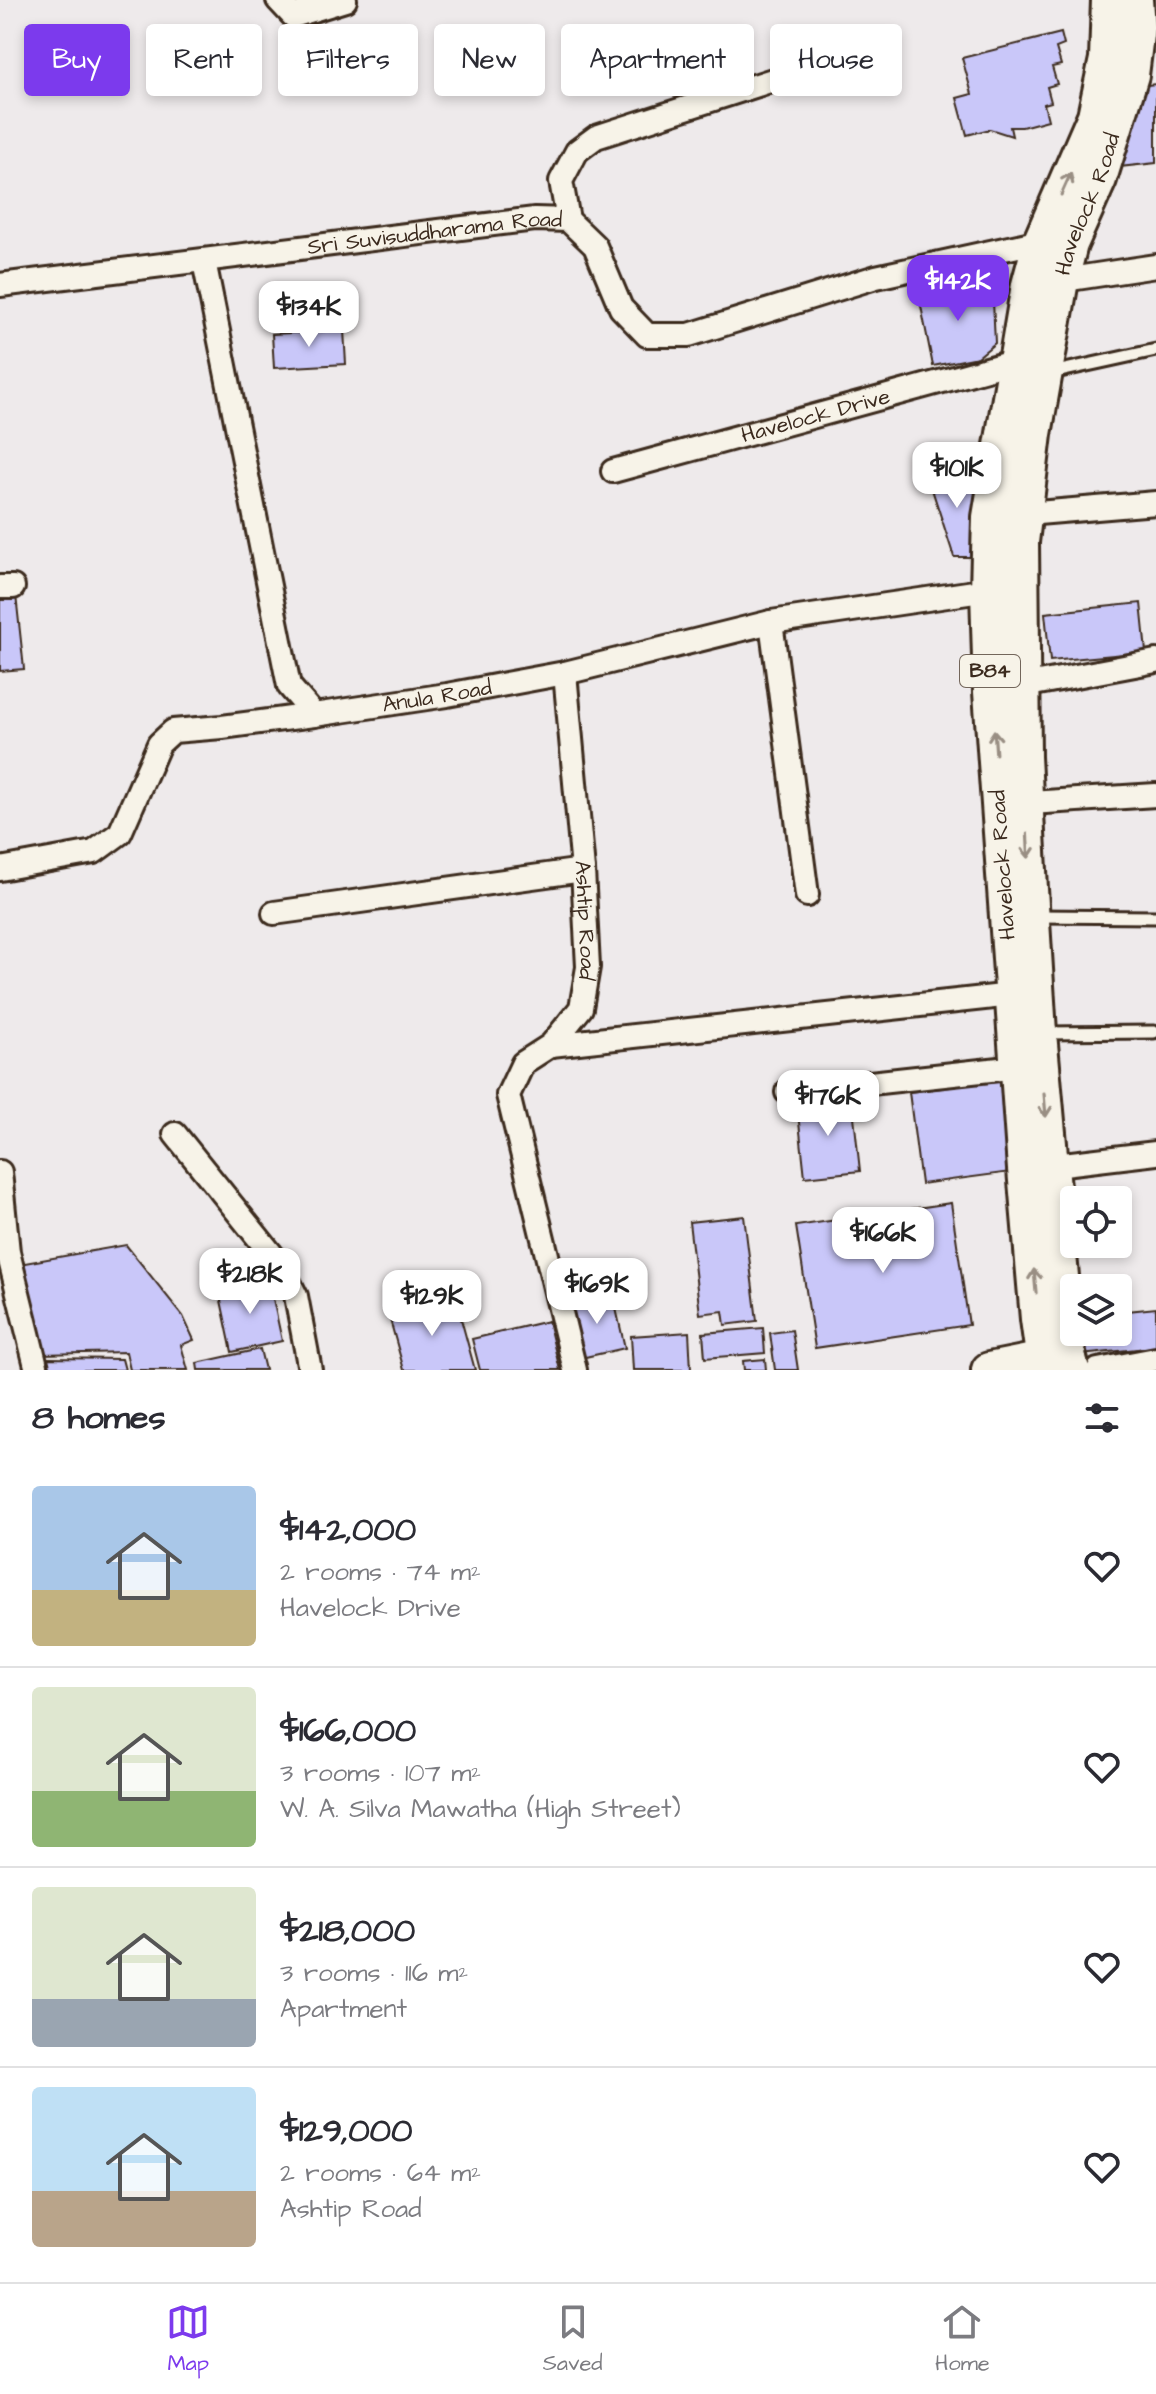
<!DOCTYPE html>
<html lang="en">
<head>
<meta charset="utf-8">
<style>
	body { margin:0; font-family:"Architects Daughter",sans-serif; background:#f2f2f3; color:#2b2b33; height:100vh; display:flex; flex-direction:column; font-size:30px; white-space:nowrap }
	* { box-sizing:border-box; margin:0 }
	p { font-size:26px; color:#7c7c81 }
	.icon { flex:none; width:44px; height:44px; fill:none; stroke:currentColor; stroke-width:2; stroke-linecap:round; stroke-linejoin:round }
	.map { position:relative; height:1370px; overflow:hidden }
	.sheet { display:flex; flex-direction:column; background:#fff; flex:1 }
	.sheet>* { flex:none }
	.top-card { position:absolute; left:24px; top:24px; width:1108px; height:72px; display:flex; gap:16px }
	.buttons { position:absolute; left:1060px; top:1186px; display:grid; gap:16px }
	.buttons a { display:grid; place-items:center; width:72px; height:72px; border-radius:8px; background:#fff; box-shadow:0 4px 12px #0003; font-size:40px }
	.price { position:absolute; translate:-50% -68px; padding:0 18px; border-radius:16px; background:#fff; color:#222; font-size:26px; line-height:52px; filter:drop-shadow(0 2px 4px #0008) }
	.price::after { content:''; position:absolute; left:50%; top:48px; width:24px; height:18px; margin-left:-12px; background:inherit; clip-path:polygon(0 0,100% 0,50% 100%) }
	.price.on { background:#7c3aed; color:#fff }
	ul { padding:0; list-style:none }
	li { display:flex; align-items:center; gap:24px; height:200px; padding:0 32px }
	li+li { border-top:2px solid #e1e1e2 }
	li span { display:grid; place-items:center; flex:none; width:224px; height:160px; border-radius:8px; color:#555 }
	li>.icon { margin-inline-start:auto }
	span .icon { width:96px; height:96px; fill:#fffc; stroke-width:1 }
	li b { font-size:34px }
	h2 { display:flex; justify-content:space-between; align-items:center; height:96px; padding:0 32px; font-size:34px }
	.pill { padding:0 28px; border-radius:8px; background:#fff; box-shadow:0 4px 12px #0003; font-size:28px; line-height:72px }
	.pill.on { background:#7c3aed; color:#fff }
	.tab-bar { display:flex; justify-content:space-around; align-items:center; height:112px; border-top:2px solid #e1e1e2; background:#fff; font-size:22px; color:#7c7c81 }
	.tab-bar a { display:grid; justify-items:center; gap:4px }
	.tab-bar .on { color:#7c3aed }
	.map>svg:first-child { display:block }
	.building { fill:#c9c7f9; stroke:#3b2a1e; stroke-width:2 }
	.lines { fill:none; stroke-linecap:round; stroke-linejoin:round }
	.service-casing { stroke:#3b2a1e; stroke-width:17 }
	.minor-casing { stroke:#3b2a1e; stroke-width:28 }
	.primary-casing { stroke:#3b2a1e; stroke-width:40 }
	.service { stroke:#f7f3e8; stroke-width:11 }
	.minor { stroke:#f7f3e8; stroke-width:22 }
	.primary { stroke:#f7f3e8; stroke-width:34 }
	.oneway { stroke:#998e83 }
	.labels { text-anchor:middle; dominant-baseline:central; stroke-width:6; stroke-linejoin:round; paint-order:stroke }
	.shield { fill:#f7f3e8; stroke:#73665b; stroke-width:2 }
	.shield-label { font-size:20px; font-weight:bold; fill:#3b2a1e }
	.street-label { font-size:22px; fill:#3b2a1e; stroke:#f7f3e8 }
</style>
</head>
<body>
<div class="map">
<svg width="1156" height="1370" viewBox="0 0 1156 1370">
	<rect width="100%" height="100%" fill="#eeeaeb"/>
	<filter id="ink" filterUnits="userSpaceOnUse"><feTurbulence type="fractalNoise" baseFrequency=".0125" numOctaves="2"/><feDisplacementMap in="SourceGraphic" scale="16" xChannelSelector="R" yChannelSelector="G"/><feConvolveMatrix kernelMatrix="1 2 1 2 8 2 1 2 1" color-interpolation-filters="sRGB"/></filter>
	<g filter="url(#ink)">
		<!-- building -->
		<g class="building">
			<path d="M1061 33 1064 45 1056 48 1061 65 1052 67 1057 84 1047 87 1051 102 1044 104 1048 120 1022 127H1010L1012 136 990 129 967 135 957 98 972 94 962 58Z"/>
			<path d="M1156 84V163L1119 167 1147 85Z"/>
			<path d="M975 284 993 301 995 343 978 357 933 366 919 296 946 286Z"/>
			<path d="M344 330 346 364 274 368 272 334Z"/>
			<path d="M978 473 971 557H954L929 480Z"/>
			<path d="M16 595 24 669 0 671V596Z"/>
			<path d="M1141 603 1146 652 1050 661 1045 613Z"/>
			<path d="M1000 1081 1011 1172 921 1184 909 1092Z"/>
			<path d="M852 1098 860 1171 805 1177 797 1104Z"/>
			<path d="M951 1203 969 1325 815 1348 796 1226Z"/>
			<path d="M744 1216 757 1321 725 1325 723 1311 700 1314 689 1222Z"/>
			<path d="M126 1245 183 1316 194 1340 181 1345 188 1370H130L126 1352 41 1354 19 1264Z"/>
			<path d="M269 1280 282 1341 232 1352 219 1291Z"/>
			<path d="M613 1295 625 1348 581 1358 569 1304Z"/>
			<path d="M455 1297 475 1370H404L389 1316Z"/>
			<path d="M1156 1308V1347L1081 1355 1079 1332H1118V1312Z"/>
			<path d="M548 1321 560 1370H480L472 1339Z"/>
			<path d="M763 1328 765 1353 705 1358 703 1333Z"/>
			<path d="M792 1330 798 1370H775L770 1333Z"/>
			<path d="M689 1332 691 1370H633L631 1336Z"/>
			<path d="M260 1349 265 1370H198L197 1363Z"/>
			<path d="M48 1358 122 1359 125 1370H51Z"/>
			<path d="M765 1359 766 1370H744L743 1361Z"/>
		</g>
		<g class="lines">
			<defs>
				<g id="service">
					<path d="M1051 373 1156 350"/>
					<path d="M1036 916 1156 917"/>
					<path d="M1043 1033 1154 1032"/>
				</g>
				<g id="minor">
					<path d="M278 0 293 16 345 0"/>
					<path d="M568 220 561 181 577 151 596 137 776 79"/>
					<path id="s1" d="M204 261 289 686 314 715 447 695 565 673 771 622 988 590 1001 591"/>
					<path d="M1050 282 1156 266"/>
					<path id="s2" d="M0 285 535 219 568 220 595 246 621 308 647 335H689L876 277 1041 241 1050 242"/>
					<path id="s3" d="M613 471 1016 361H1025"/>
					<path d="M1014 515 1156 503"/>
					<path d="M0 587H13"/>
					<path d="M771 622 807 895"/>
					<path id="s4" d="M565 673 583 870 588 967 581 1008 551 1045 523 1063 508 1095 575 1370"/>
					<path d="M1012 688 1156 661"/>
					<path d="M1014 804 1156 795"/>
					<path d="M0 869 94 852 120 833 159 744 173 731 222 727 314 715"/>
					<path d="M274 913 583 870"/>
					<path d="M551 1045 1012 995"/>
					<path d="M787 1092 1018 1067"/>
					<path d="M175 1134 281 1266 296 1296 310 1370"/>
					<path d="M1038 1167 1156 1153"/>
					<path d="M0 1172 8 1252 37 1370"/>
					<path d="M1098 1370 1156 1359"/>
				</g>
				<g id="primary">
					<path d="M989 1370 1064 1355"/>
					<path d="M1045 1370 1038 1319 1025 1169 991 692 988 590 990 517 1029 285 1041 241 1095 116 1107 59 1109 0"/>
					<path id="s5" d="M1072 1370 1068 1354 1039 1033 1030 889 1023 757 1021 542 1034 434 1061 280 1070 244 1099 179 1131 75 1137 27 1135 0"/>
				</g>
			</defs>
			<!-- service casing -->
			<use href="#service" class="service-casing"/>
			<!-- minor casing -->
			<use href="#minor" class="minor-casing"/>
			<!-- primary casing -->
			<use href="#primary" class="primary-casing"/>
			<!-- service -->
			<use href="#service" class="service"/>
			<!-- minor -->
			<use href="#minor" class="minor"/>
			<!-- primary -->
			<use href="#primary" class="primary"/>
		</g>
		<!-- one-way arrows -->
		<defs><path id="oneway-shaft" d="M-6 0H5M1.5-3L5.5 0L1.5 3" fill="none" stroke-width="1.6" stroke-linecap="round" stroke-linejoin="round" transform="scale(2)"/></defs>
		<g class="oneway">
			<use href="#oneway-shaft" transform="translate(1066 184) rotate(-66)"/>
			<use href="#oneway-shaft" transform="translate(995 742) rotate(-94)"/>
			<use href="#oneway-shaft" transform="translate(1028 846) rotate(87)"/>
			<use href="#oneway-shaft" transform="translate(1045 1105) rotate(85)"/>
			<use href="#oneway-shaft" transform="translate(1035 1281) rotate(-95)"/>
		</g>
	</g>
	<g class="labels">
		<!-- shield labels -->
		<rect class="shield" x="960" y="655" width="60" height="32" rx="6"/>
		<g class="shield-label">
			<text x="990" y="671">B84</text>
		</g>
		<!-- street labels -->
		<g class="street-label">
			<text stroke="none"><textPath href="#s5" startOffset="1176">Havelock Road</textPath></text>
			<text stroke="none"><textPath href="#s2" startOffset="438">Sri Suvisuddharama Road</textPath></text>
			<text stroke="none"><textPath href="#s3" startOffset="210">Havelock Drive</textPath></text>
			<text stroke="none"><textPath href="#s1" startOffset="596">Anula Road</textPath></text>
			<text transform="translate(1003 865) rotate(-94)">Havelock Road</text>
			<text stroke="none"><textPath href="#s4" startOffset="248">Ashtip Road</textPath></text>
		</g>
	</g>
</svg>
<div class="buttons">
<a><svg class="icon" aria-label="locate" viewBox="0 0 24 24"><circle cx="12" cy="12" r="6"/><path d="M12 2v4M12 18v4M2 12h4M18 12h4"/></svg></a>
<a><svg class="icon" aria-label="layers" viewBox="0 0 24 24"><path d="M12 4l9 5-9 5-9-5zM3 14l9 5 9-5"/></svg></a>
</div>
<b class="price on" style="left:958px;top:323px">$142K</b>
<b class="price" style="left:309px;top:349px">$134K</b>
<b class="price" style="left:957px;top:510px">$101K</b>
<b class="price" style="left:828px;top:1138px">$176K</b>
<b class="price" style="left:883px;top:1275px">$166K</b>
<b class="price" style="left:250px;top:1316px">$218K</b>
<b class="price" style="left:597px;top:1326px">$169K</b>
<b class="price" style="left:432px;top:1338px">$129K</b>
<div class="top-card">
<a class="pill on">Buy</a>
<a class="pill">Rent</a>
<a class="pill">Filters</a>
<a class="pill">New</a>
<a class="pill">Apartment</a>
<a class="pill">House</a>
</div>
</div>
<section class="sheet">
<h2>8 homes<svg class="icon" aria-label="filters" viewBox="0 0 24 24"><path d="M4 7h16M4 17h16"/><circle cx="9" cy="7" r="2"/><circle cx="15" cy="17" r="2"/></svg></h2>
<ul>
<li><span style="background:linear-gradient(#a9c7e8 65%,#c2b280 0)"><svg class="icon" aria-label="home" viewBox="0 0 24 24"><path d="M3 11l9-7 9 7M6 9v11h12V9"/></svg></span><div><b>$142,000</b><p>2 rooms · 74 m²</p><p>Havelock Drive</p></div><svg class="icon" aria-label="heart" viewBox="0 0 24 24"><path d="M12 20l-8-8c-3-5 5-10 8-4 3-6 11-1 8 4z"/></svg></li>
<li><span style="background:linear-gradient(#dfe7d0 65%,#8fb573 0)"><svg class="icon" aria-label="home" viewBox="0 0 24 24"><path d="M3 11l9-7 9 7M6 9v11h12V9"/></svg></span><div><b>$166,000</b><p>3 rooms · 107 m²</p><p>W. A. Silva Mawatha (High Street)</p></div><svg class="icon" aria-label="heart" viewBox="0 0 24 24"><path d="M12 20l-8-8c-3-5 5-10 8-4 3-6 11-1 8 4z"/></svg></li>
<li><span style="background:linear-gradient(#dfe7d0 70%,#9aa5b1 0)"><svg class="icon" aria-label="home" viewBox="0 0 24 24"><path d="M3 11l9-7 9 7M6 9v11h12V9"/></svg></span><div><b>$218,000</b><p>3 rooms · 116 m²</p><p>Apartment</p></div><svg class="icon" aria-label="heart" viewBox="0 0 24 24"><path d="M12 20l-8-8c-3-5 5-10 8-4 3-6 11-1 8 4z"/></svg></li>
<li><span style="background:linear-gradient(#bfe0f5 65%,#b9a48a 0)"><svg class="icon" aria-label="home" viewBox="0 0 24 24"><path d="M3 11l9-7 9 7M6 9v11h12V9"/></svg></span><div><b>$129,000</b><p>2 rooms · 64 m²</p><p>Ashtip Road</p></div><svg class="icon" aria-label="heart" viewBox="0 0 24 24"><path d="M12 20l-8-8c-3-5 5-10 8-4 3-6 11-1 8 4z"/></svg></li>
</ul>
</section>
<nav class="tab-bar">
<a class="on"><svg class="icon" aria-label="map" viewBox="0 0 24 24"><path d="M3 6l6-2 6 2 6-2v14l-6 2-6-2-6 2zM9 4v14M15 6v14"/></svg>Map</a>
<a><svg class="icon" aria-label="saved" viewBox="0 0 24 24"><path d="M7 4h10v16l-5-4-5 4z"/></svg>Saved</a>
<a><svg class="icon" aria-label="home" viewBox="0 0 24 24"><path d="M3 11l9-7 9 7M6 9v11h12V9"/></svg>Home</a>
</nav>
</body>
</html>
